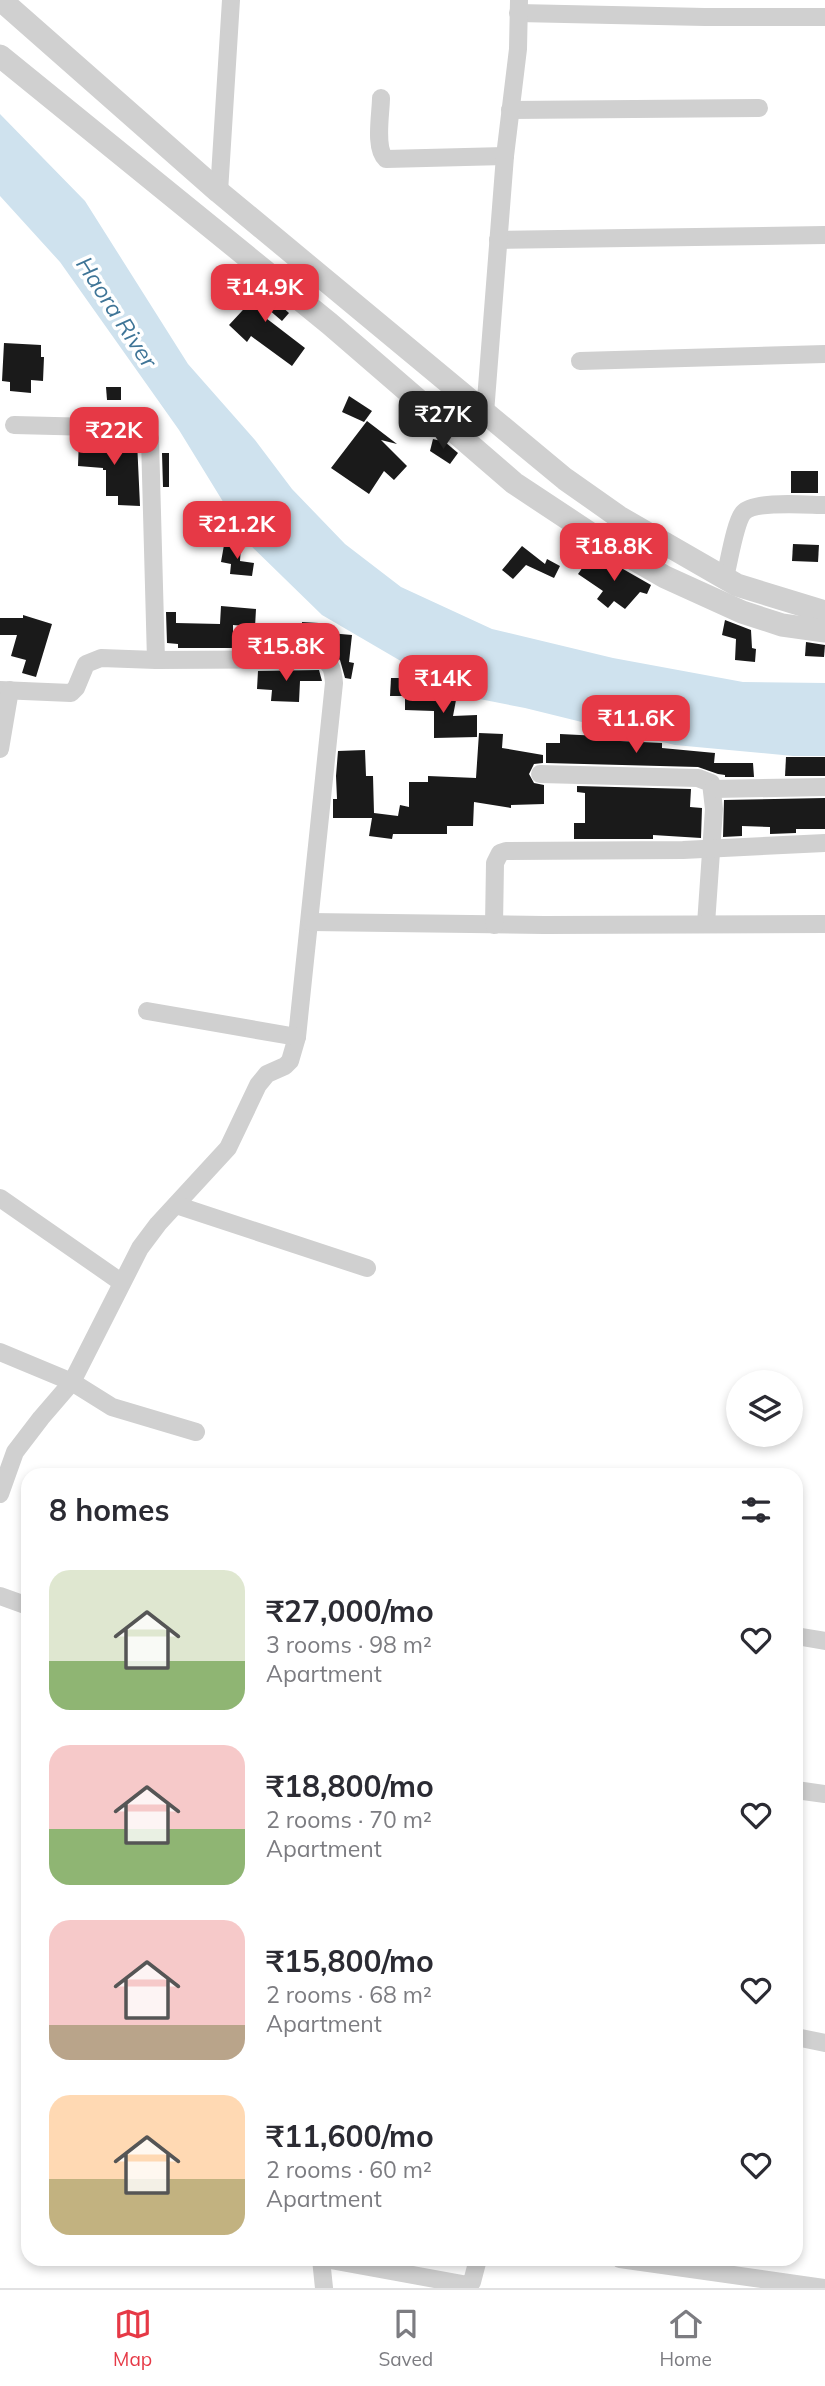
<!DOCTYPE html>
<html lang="en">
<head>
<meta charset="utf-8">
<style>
	body { margin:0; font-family:Mulish,sans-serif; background:#f2f2f3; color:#2b2b33; height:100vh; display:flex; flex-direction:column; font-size:26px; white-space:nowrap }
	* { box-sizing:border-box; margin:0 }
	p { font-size:23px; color:#7c7c81 }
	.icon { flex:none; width:38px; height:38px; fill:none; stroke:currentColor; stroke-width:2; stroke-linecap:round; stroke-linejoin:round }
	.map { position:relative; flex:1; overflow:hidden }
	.drawer { position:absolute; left:21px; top:1468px; width:782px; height:798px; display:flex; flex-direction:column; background:#fff; border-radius:21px; box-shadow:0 4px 10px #0003 }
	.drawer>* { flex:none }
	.tools { position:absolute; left:726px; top:1370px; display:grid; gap:14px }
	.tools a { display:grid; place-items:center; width:77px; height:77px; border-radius:50%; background:#fff; box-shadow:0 4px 10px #0003; font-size:35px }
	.price { position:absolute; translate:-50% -60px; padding:0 16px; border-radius:14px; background:#e63946; color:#fff; font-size:23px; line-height:46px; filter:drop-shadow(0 2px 4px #0008) }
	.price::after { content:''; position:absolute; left:50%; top:42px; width:21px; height:16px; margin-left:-10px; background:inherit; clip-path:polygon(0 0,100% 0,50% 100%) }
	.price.active { background:#222; color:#fff }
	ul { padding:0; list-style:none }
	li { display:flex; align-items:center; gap:21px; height:175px; padding:0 28px }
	li span { display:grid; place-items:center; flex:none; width:196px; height:140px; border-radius:21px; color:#555 }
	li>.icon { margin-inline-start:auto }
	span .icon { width:84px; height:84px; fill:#fffc; stroke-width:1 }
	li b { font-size:30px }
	h2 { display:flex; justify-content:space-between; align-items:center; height:84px; padding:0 28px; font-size:30px }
	.tabs { display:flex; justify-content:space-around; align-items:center; height:98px; border-top:2px solid #e1e1e2; background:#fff; font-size:19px; color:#7c7c81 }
	.tabs a { display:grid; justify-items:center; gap:4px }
	.tabs .active { color:#e63946 }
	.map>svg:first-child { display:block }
	.water { fill:#cfe2ee }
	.building { fill:#1a1a1a }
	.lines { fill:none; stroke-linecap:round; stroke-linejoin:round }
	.minor { stroke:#d0d0d0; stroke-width:18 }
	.tertiary { stroke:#d0d0d0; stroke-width:23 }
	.labels { text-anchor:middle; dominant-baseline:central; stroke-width:7; stroke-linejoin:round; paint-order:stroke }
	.water-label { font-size:23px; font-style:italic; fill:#3f7597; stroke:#fff }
</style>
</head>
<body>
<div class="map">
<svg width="825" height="2288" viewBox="0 0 825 2288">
	<rect width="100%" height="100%" fill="#fff"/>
	<!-- water -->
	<path class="water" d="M0 114 85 201 188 364 255 440 292 489 345 544 401 587 492 629 613 658 743 682 825 683V756H793L675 745 525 708 459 695 322 615 249 544 179 430 60 262 0 196Z"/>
	<!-- building -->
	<g class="building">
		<path d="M246 275 289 313 282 321 268 309 262 315 305 348 292 366 251 336 247 342 229 325 254 298 238 285Z"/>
		<path d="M4 343 41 345V357H44L43 381 31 380V393L10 391V382L2 381Z"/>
		<path d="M106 387H121V400H107Z"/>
		<path d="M349 396 372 411 364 422 342 412Z"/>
		<path d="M367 421 397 444 381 440 407 466 394 480 384 471 369 494 331 468Z"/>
		<path d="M79 438 137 441 140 506 118 505V496H106V470H103V468L78 466Z"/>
		<path d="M433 439 445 442 458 453 450 464 430 451Z"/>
		<path d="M162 453H169V487H163Z"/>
		<rect x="791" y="471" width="27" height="22"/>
		<path d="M793 544 819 545 818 562 792 561Z"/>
		<path d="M224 545 241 547 240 561 254 563 252 576 230 574 231 564 221 562Z"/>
		<path d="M522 546 545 564 547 559 560 566 554 578 526 565 513 579 502 570Z"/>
		<path d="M590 557 607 568 609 561 651 585 647 594 640 592 625 609 614 601 608 608 597 599 603 591 578 574Z"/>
		<path d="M221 606 256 609 255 627 233 625V648H178V644L167 643 166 612H176V623L220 624Z"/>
		<path d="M23 615 52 624 36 677 22 673 26 660 11 656 17 635H0V618H23Z"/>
		<path d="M725 620 751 630 752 648 756 649 755 662 735 660 736 639 722 635Z"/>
		<path d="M302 622 319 623 318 632 352 635 349 662 354 663 351 679 345 678 340 660 328 649 275 648 276 627 302 628Z"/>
		<path d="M806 642 825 645 824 657 805 656Z"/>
		<path d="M258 671 319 670 322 681H300L299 702 271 701 272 690 257 689Z"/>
		<path d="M391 678H405L404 696H390Z"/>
		<path d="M405 691 426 692V695L456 700 453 716 477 715V737L434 738V711L405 710Z"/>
		<path d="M479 733 503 734 502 748 543 755V763L534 764 529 774 534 783 544 785V804L511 805V808L474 802 473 826H447V834H393L392 839 369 836 372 818H333V799H337L336 776 338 751 365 750 366 776H373L374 813 398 816 400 805 409 807V782H428V776L476 778Z"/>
		<path d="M560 734 600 736V739L620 738V741L662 743V748L715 753 714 763H753L754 777H725V775L718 774 698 767 546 763V743H560Z"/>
		<path d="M786 757H825V776H785Z"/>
		<path d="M577 786 691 789 690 807 702 808 701 838 653 835V839H574V823H585V793L577 792Z"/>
		<path d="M825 798V829H796V833L770 834V827L742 826V836L723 837 724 800Z"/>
	</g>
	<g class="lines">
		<!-- minor -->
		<g class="minor">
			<path d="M518 13 705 17H825"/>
			<path d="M381 98C381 113 374 149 386 159L505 156"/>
			<path d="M510 110 759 108"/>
			<path d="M219 192 231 0"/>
			<path d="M498 240 825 235"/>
			<path d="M580 361 825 354"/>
			<path d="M485 413 505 156 518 49 519 0"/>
			<path d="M14 425 135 428 144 431 150 439 156 660"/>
			<path d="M725 577C729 562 735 523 743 513 754 500 808 505 825 505"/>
			<path d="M0 690 71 693 76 688 86 664 101 658 156 660 322 659C332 664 333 671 334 683L297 1037 290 1061 285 1066 267 1074 258 1085 228 1148 158 1224 140 1248 72 1382 41 1418 15 1452 0 1494"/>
			<path d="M0 749 10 690"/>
			<path d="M540 774 698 778 711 783 714 809 706 924"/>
			<path d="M713 789 825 787"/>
			<path d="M310 922 544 925 825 924"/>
			<path d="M494 925 495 863 500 853 506 851 683 850 825 843"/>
			<path d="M147 1011 297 1037"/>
			<path d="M0 1198 121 1282"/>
			<path d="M176 1205 367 1268"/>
			<path d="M0 1352 72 1382 112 1407 196 1432"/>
			<path d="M0 1596 28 1606"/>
			<path d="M796 1636 825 1641"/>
			<path d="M796 1790 825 1794"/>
			<path d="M796 2037 825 2043"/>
			<path d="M321 2259 324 2288"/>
			<path d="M325 2259 468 2285 472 2282 478 2259"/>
			<path d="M620 2259 825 2288"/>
		</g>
		<!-- tertiary -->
		<g class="tertiary">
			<path d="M1 0 219 192 565 479 619 517 737 585 825 612"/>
			<path d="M0 56 330 324 514 483 597 538 665 577 742 612 782 625 825 631"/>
		</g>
	</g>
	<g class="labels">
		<!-- water labels -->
		<g class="water-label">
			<text transform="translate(117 312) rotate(57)">Haora River</text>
		</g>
	</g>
</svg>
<div class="tools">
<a><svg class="icon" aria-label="layers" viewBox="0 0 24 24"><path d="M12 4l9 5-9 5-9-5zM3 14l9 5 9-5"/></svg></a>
</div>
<b class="price" style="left:265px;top:324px">₹14.9K</b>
<b class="price active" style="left:443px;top:451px">₹27K</b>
<b class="price" style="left:114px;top:467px">₹22K</b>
<b class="price" style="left:237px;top:561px">₹21.2K</b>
<b class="price" style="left:614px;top:583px">₹18.8K</b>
<b class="price" style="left:286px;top:683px">₹15.8K</b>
<b class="price" style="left:443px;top:715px">₹14K</b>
<b class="price" style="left:636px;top:755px">₹11.6K</b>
<section class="drawer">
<h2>8 homes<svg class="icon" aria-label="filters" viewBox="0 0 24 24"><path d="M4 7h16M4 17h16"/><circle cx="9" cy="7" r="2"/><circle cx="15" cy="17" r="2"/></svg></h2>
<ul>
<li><span style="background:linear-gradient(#dfe7d0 65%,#8fb573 0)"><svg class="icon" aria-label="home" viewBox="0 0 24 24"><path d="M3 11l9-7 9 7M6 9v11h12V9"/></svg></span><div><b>₹27,000/mo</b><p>3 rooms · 98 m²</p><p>Apartment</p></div><svg class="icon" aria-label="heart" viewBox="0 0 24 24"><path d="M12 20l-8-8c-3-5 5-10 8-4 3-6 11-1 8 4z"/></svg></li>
<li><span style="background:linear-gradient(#f6c9c9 60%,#8fb573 0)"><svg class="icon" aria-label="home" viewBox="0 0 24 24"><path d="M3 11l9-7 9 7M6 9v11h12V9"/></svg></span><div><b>₹18,800/mo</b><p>2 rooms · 70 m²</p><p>Apartment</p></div><svg class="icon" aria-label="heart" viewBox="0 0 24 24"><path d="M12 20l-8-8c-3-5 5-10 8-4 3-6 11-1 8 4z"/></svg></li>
<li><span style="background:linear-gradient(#f6c9c9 75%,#b9a48a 0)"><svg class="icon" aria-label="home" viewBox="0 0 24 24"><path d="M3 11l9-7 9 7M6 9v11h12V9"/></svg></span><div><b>₹15,800/mo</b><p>2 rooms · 68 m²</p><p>Apartment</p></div><svg class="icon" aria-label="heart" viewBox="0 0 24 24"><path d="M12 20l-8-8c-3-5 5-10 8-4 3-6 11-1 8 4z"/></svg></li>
<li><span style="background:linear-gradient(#ffd9b3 60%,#c2b280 0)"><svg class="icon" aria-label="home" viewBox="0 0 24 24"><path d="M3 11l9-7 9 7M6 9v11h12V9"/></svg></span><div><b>₹11,600/mo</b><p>2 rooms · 60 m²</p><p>Apartment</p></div><svg class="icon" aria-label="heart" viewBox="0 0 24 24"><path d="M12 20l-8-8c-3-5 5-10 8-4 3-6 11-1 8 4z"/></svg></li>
</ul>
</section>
</div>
<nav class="tabs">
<a class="active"><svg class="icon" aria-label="map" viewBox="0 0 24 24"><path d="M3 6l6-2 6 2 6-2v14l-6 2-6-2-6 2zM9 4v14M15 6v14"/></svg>Map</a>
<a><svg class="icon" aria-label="saved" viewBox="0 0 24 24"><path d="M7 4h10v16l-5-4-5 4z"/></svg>Saved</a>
<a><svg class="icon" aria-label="home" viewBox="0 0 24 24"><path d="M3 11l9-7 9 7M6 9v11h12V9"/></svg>Home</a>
</nav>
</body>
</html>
